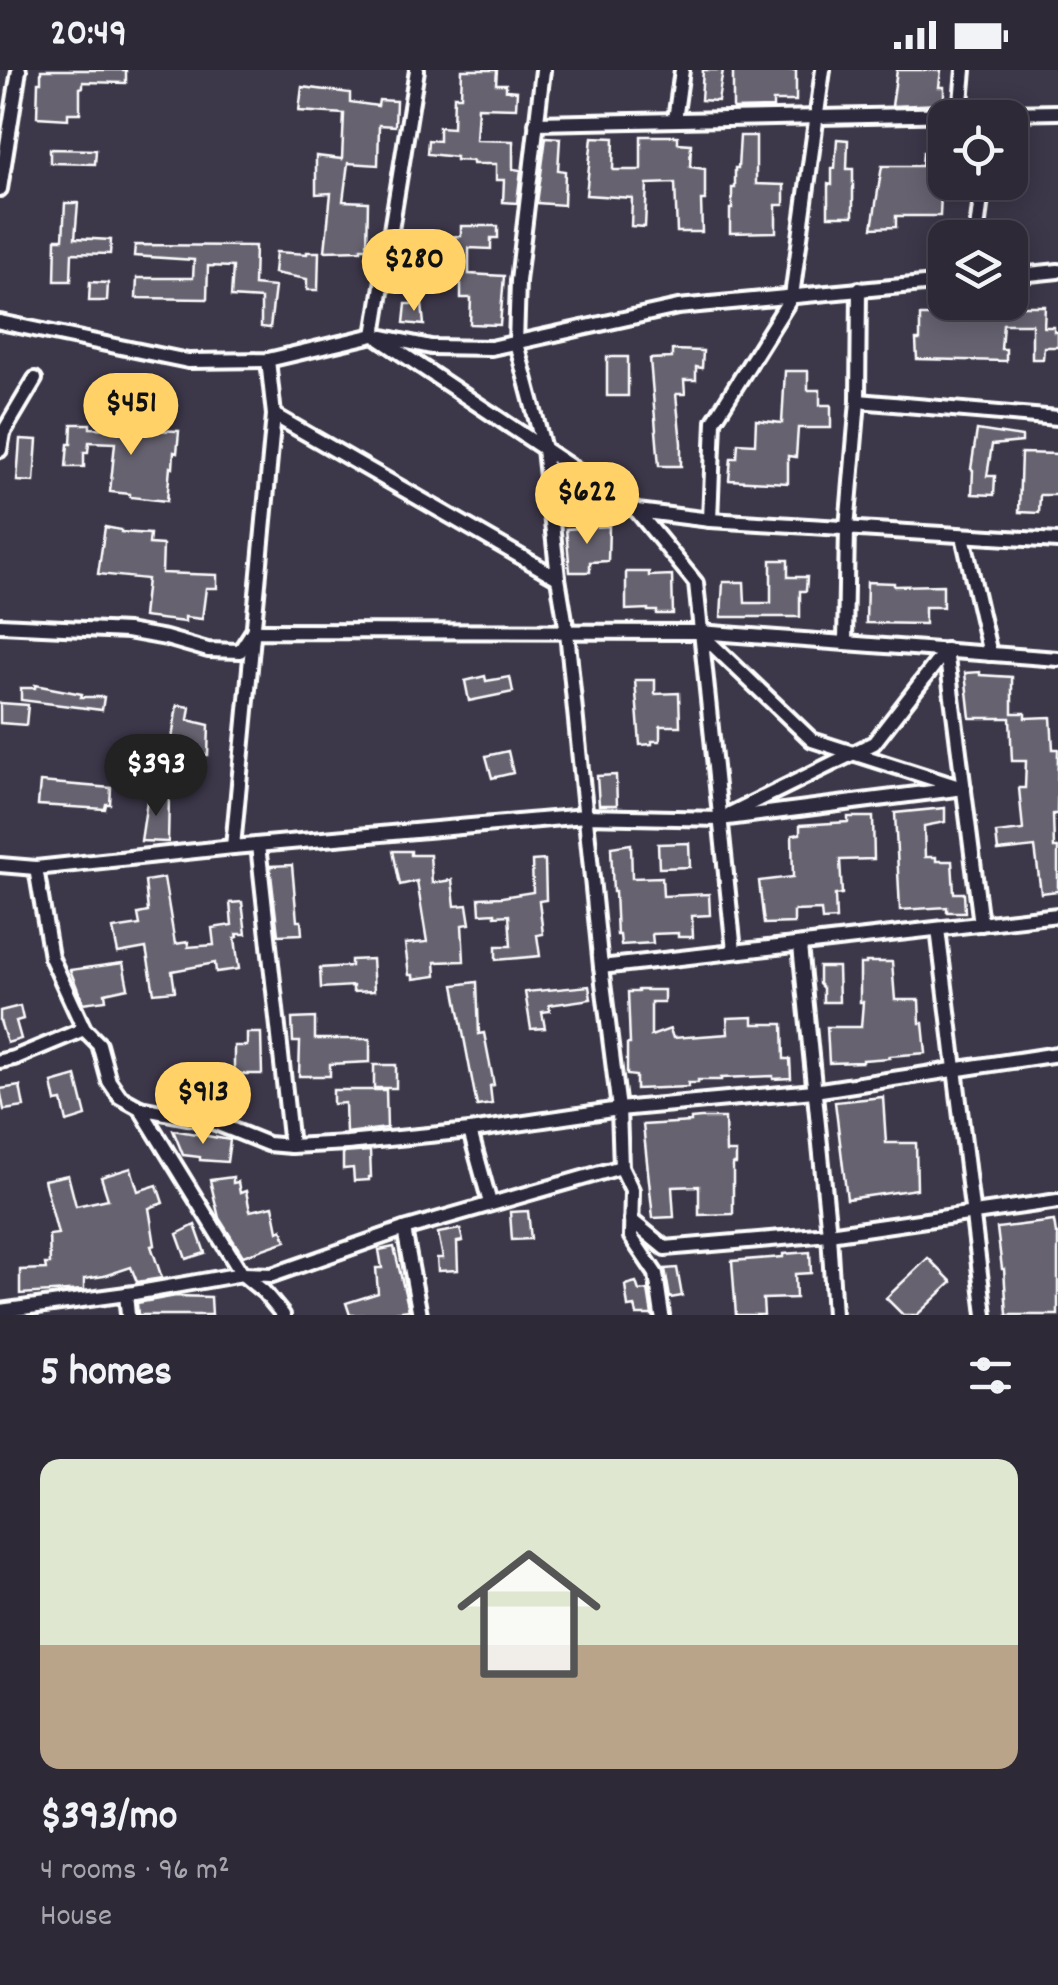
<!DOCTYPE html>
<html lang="en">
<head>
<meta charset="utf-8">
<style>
	body { margin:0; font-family:Dekko,sans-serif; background:#393542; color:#f1f3f6; height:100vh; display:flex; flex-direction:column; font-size:38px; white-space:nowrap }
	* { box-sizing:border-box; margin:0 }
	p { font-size:32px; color:#a7a6ad }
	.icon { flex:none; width:55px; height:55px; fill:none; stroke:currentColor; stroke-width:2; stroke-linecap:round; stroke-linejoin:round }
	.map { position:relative; height:1245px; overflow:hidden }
	.drawer { display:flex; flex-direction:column; background:#2d2937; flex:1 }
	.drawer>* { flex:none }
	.fabs { position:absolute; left:928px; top:30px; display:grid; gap:20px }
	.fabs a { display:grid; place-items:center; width:100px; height:100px; border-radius:20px; background:#2d2937; box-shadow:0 5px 25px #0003,0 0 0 2px #484552; font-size:50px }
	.price { position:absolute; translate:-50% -85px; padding:0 22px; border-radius:35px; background:#ffd166; color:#111; font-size:32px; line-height:65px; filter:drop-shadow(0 2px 5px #0008) }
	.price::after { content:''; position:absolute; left:50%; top:60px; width:30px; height:22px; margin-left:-15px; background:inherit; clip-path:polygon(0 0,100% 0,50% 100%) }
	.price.active { background:#222; color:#fff }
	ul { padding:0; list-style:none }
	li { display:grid; align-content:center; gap:20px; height:530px; padding:0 40px }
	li+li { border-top:2px solid #484552 }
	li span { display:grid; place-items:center; height:310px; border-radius:20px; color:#555 }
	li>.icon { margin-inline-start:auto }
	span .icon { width:180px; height:180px; fill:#fffc; stroke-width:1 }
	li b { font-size:42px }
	h2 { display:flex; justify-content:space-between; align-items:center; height:120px; padding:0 40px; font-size:42px }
	.status { display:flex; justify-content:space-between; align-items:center; height:70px; padding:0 50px; background:#2d2937; direction:ltr }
	.status svg { height:28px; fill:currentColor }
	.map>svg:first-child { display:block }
	.building { fill:#666270; stroke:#fff; stroke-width:2.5 }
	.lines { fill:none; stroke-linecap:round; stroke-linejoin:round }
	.street-casing { stroke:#fff; stroke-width:20 }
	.street { stroke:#2f2a3d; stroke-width:12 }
</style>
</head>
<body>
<div class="status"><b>20:49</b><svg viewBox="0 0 49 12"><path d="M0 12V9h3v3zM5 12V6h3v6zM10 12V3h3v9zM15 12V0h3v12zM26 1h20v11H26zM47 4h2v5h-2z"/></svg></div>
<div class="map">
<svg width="1058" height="1245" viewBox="0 0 1058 1245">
	<rect width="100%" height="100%" fill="#3c3749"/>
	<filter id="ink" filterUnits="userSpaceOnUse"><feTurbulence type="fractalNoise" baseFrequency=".01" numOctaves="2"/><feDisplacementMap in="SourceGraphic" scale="20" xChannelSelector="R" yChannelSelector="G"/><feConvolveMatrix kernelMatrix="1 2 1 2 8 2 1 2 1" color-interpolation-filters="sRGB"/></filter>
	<g filter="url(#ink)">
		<!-- building -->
		<g class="building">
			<path d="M41 0H126V13L83 12V17L80 18V43H68V49L37 47 38 12H41Z"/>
			<path d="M462 0H497L496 14H506V20L517 21 516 38 478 37 476 70 513 71V99L521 100 517 133 503 132 504 110H496V94H473V91L456 90V87L427 84 428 70 439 71V57L453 58 454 26H461Z"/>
			<path d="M703 0H723L718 31 701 30Z"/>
			<path d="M733 0H796V31H773V38L733 39Z"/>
			<path d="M897 0H941L939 17H944V34L892 36Z"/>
			<path d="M302 17 350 23V32L378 36 379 30 396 31 395 56 379 55 378 95 348 93 343 131 368 132 367 178H361V180L325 181 331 123 316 124V86L342 89 344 44 299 41Z"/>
			<path d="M641 66H678V73L691 74 690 97 705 99V130H701L702 162H677L675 113 647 114 645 157 631 156 632 128 586 125 592 67 614 68 613 100H641Z"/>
			<path d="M740 66H756V114L784 115V135H776V162L730 163V139H732V118H735V98H738Z"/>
			<path d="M546 67 560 68 558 100 565 101 564 135 537 133Z"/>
			<path d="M837 69 848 70 847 99H853V146H828V114L832 115V98H835Z"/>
			<path d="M50 79 96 80 95 94 50 93Z"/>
			<path d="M923 82 945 83V123H941L940 146H896V157L872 158 882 96H922Z"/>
			<path d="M65 133H78L75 168 111 170 110 184 72 183 71 211H55L56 169H63Z"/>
			<path d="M461 156H498V168H491V179L469 178V204L504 206 500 255 470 254 471 228H461V214H426V168L461 166Z"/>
			<path d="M135 175 255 176 254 215 275 217 270 258 261 257V229L231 227 233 197 208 196 207 229 136 228 137 208H193L194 190 134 186Z"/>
			<path d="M276 182 307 184V182H319L318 220H307V209L274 203Z"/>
			<path d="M90 212 108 213 107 231H89Z"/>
			<path d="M406 234H422L424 255 404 253Z"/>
			<path d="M1011 236H1045L1044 257H1054V262H1058V277H1044L1043 289H1032V254H1003L1001 279H1006V291L917 289 916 270H920V246H985L984 240Z"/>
			<path d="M672 280 703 281 702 298 696 297V310H684L685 324H676L681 373V396H659L650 289 672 288Z"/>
			<rect x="607" y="287" width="21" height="39"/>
			<path d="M785 301H808V320H820V335H831V358H798L796 387 788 386V413L729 410 731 388H737L738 373 755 374 756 350 782 353Z"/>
			<path d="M72 354H90V358L179 361 177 383 174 382 173 398 170 397 167 431 130 427V424L110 422 115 373 89 372 88 382H84V397H66L68 374H71Z"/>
			<path d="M977 360 1022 367V372L992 375 987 406H995L994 425 972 424 973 400 971 399Z"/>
			<path d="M20 369 37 370 34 412 17 411Z"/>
			<path d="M1021 383 1058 384V425H1040L1039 443 1019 442Z"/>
			<path d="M609 456 608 491 590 492V502H570L566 459Z"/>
			<path d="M105 457 121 460V462L150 464 149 474 163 475 162 503 217 505V518H206L202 549 185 547V552L143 547 147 509 98 504Z"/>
			<path d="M771 490H788V507H807L806 521H800V547H721L723 512H744L745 533H771Z"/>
			<path d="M626 502H649V506L672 505 673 544H657V541H648V539L626 540Z"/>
			<path d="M867 512 894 513V516L943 515V537H925V554L866 553Z"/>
			<path d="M980 602V605L1012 607V643H1025V648L1051 647 1053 679H1058L1057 744H1053L1054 778H1058V821L1041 823 1035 777 998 781 996 763 1023 760 1019 718H1025L1026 691H1012L1010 648H970L965 603Z"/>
			<path d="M485 606 486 611 510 607 513 622 469 631 465 611Z"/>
			<path d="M635 610H655V624L679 623 680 656H660V671H652V674L640 675Z"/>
			<path d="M35 615 82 624 81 627H104L102 640 21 630V618H35Z"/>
			<path d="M0 633 28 635 26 655 0 653Z"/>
			<path d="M177 635 190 637 188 650 209 655 208 685H203L200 702 168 696Z"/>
			<path d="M508 681 513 703 492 708 486 686Z"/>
			<path d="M616 705 617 735H599L597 706Z"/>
			<path d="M40 712 111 718 110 734H106L105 739 38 735Z"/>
			<path d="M148 724 169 726 168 772 141 771Z"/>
			<path d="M945 738V752L924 756 925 787H936V791H952L954 823H964L965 842H947V837L900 840 895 743Z"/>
			<path d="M848 747H873L874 789 840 790 842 824 835 825 836 849 822 850 821 840 794 841V853L764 854 759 811 793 807 792 765 800 764V755L848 752Z"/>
			<path d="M689 773 690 797 659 798 658 774Z"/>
			<path d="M631 774 632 808 662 807 663 826 709 824 710 845 692 846 693 867H678V863L652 864 653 873 621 875 620 865H617L615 822H613L611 777Z"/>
			<path d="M393 781H411V785H430L432 813 452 810 455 836 467 835 470 854 462 855 464 891 435 892 436 906 413 909V905H409L405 874 427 872 417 811 400 815Z"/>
			<path d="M545 790 546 830 539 831 543 864 537 865 540 886 496 890V876H511L509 845 495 846V843L480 844 479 828 502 827 533 822 532 791Z"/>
			<path d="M292 795 297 851H301L302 864 278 865 270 796Z"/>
			<path d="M164 808 175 874 188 872V877L214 875 212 858 232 855 230 833 242 832 246 864H237L238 867 235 868 239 899 216 902 215 893 172 901 175 921 154 923 146 878 118 883 113 859 140 855 138 844 148 842 145 811Z"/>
			<path d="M372 889 374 921 353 922V916L321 918 320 898 351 896V890Z"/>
			<path d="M866 892H892L895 930H919L920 953H923L926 983 889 986 890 988 863 990V992L829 993 827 957H861L863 932H860V894H866Z"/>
			<path d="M123 893 128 918 105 923 106 930 83 933 70 900Z"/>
			<path d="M819 897H838L839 932H823V918L819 914Z"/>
			<path d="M477 912 479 964 484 963 494 1015 490 1016 492 1034 477 1036 454 915Z"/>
			<path d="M589 916 591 929 549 935 550 941 542 942 545 958 531 959 525 922Z"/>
			<path d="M638 920H664V932H651V966L670 959 673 968 728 964 727 948 753 947V954H783L784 989H790L791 1008 773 1009V1006L721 1008V1010H698V1013H688V1017L636 1019V1006L627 1005V974H630L628 922H638Z"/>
			<path d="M20 936 23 949 16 951 21 969 7 973 0 951V941Z"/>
			<path d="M315 948V969H370V992L330 994V1006H299L300 972H293L292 949Z"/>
			<path d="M247 963H261L262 1004H234V976H247Z"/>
			<rect x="374" y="995" width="22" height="23"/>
			<path d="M76 1006 86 1046 67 1052 62 1031 56 1032 52 1013Z"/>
			<path d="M20 1016 24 1037 4 1040 0 1019Z"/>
			<path d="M333 1020H386L387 1058 346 1063 345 1033 333 1034Z"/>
			<path d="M883 1027 886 1073H916L917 1119 847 1129 835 1032Z"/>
			<path d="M701 1048H725L726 1082H736V1094H733V1144L699 1145V1116L672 1117 674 1147 653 1148 643 1055 691 1052V1049Z"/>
			<path d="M173 1060 230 1070 227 1092 200 1090V1087L183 1085Z"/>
			<path d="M370 1081 371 1107H369V1110L354 1111 353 1098 343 1099V1083Z"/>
			<path d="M131 1098 138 1121 157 1115 163 1133 149 1138 155 1175 151 1176 162 1208 137 1212 131 1197 104 1206 84 1209V1220L20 1224V1200L46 1199 45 1194H50L49 1165 58 1164 44 1110 68 1105 76 1136 108 1129 101 1107Z"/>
			<path d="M233 1107V1113L238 1112 240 1123 246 1121 250 1141 273 1136 278 1161 282 1159 286 1171 243 1186 219 1148 210 1110Z"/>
			<path d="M528 1141 531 1169 512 1170 510 1142Z"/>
			<path d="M1054 1151 1056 1164H1058V1245H1007L1004 1199H1002L997 1158Z"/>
			<path d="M195 1155 205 1183 186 1189 177 1164Z"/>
			<path d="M460 1159 463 1171 457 1172 458 1200 438 1201 437 1188H443L438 1163Z"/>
			<path d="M394 1177 409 1240 375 1245H350L346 1233 378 1223 376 1198H382L379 1180Z"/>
			<path d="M810 1182 811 1203 795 1204 796 1228 763 1229 764 1245H736L732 1191 783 1187V1184Z"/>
			<path d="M928 1188 952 1212 917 1245H903L886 1228Z"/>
			<path d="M677 1198 682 1226 670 1228 665 1199Z"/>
			<path d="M636 1212 639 1221 648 1220 652 1245H637L635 1236 628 1237 625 1215Z"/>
			<path d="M176 1226 211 1227 212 1245H138L137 1233Z"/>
		</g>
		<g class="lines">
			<defs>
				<g id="street">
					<path d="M543 0 518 211 516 273 544 379 558 508 567 562 601 897 619 1039 621 1097 632 1120 631 1167 656 1204 662 1245"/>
					<path d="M960 43 964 0"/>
					<path d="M675 50 682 0"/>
					<path d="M536 53 1058 42"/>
					<path d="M0 119 19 0"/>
					<path d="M976 168 983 112"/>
					<path d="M1010 206 1058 201"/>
					<path d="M0 252 188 291 268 290 374 265 431 277 491 278 678 237 945 212"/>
					<path d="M374 265 417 0"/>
					<path d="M380 269 637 441 710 450 1058 471"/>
					<path d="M858 331 1058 348"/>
					<path d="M274 345 558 508"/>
					<path d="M0 380 3 363 35 309"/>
					<path d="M637 441 696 513 734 881"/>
					<path d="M710 450 714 351 792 226 823 0"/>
					<path d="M963 466 990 584"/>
					<path d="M0 555 127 561 166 568 208 580 240 581 253 561 699 562 1058 589"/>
					<path d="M699 562 812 670 956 716"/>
					<path d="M845 573 847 458 858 331 859 219"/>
					<path d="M946 580 981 854"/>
					<path d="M730 744 874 673 946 580"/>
					<path d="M258 775 291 1076"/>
					<path d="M233 777 274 345 268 290"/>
					<path d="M0 795 36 798 233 777 585 746 720 749 964 718"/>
					<path d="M36 798 51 887 84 959 99 974 109 1011 120 1027 140 1038 242 1204 264 1222 283 1245"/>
					<path d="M938 859 985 1245"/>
					<path d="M800 876 829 1164 834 1245"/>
					<path d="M601 897 1058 845"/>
					<path d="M0 991 14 988 84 959"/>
					<path d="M140 1038 213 1052 268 1074 291 1076 347 1073 470 1061 619 1039 814 1021 1058 984"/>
					<path d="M470 1061 490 1133"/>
					<path d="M631 1150 665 1178 829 1164 1058 1131"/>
					<path d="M404 1159 420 1245"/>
					<path d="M126 1224 128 1245"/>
					<path d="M0 1241 134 1223 242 1204 272 1205 404 1159 621 1097"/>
				</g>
			</defs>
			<!-- street casing -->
			<use href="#street" class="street-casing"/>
			<!-- street -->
			<use href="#street" class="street"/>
		</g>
	</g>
</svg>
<div class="fabs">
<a><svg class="icon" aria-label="locate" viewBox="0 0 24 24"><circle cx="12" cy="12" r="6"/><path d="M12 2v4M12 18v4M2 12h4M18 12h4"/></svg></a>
<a><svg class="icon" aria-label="layers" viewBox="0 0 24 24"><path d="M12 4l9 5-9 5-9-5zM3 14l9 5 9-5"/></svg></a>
</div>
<b class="price" style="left:414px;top:244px">$280</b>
<b class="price" style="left:131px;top:388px">$451</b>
<b class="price" style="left:587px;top:477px">$622</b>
<b class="price active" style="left:156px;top:749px">$393</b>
<b class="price" style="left:203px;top:1077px">$913</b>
</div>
<section class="drawer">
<h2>5 homes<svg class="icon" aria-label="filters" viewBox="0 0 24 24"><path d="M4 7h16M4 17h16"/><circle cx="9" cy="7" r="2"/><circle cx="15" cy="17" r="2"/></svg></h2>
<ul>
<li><span style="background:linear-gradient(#dfe7d0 60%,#b9a48a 0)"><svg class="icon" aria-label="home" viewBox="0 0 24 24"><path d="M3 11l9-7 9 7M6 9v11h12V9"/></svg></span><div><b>$393/mo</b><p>4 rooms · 96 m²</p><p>House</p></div></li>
</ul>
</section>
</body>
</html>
